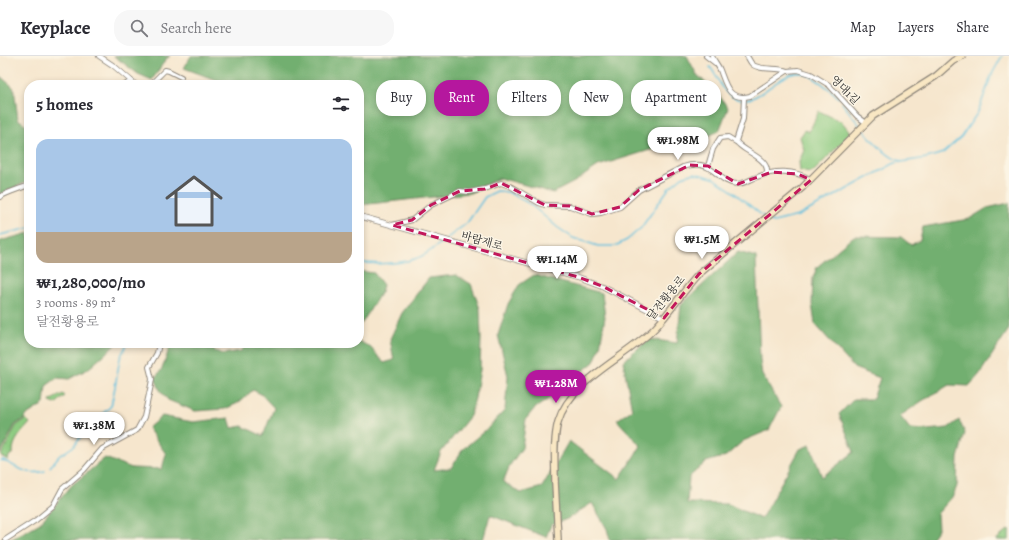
<!DOCTYPE html>
<html lang="en">
<head>
<meta charset="utf-8">
<style>
	body { margin:0; font-family:Alegreya,"Noto Serif KR",serif; background:#f7f7f7; color:#2b2b33; height:100vh; display:flex; flex-direction:column; font-size:15px; white-space:nowrap }
	* { box-sizing:border-box; margin:0 }
	p { font-size:13px; color:#7c7c81 }
	.icon { flex:none; width:22px; height:22px; fill:none; stroke:currentColor; stroke-width:2; stroke-linecap:round; stroke-linejoin:round }
	.map { position:relative; flex:1; overflow:hidden }
	.details { position:absolute; left:24px; top:24px; width:340px; height:268px; display:flex; flex-direction:column; background:#fff; border-radius:16px; box-shadow:0 2px 6px #0003 }
	.details>* { flex:none }
	.banner { position:absolute; left:376px; top:24px; width:380px; height:36px; display:flex; gap:8px }
	.price { position:absolute; translate:-50% -34px; padding:0 9px; border-radius:14px; background:#fff; color:#222; font-size:13px; line-height:26px; filter:drop-shadow(0 1px 2px #0008) }
	.price::after { content:''; position:absolute; left:50%; top:24px; width:12px; height:9px; margin-left:-6px; background:inherit; clip-path:polygon(0 0,100% 0,50% 100%) }
	.price.on { background:#b5179e; color:#fff }
	ul { padding:0; list-style:none }
	li { display:grid; align-content:center; gap:8px; height:212px; padding:0 12px }
	li+li { border-top:1px solid #e1e1e2 }
	li span { display:grid; place-items:center; height:124px; border-radius:12px; color:#555 }
	li>.icon { margin-inline-start:auto }
	span .icon { width:72px; height:72px; fill:#fffc; stroke-width:1 }
	li b { font-size:17px }
	h2 { display:flex; justify-content:space-between; align-items:center; height:48px; padding:0 12px; font-size:17px }
	.chip { padding:0 14px; border-radius:16px; background:#fff; box-shadow:0 2px 6px #0003; font-size:14px; line-height:36px }
	.chip.on { background:#b5179e; color:#fff }
	header { display:flex; align-items:center; gap:24px; box-sizing:border-box; height:56px; padding:0 20px; background:#fff; border-bottom:1px solid #e1e1e2 }
	header strong { font-size:19px }
	nav { display:flex; gap:22px; margin-inline-start:auto; font-size:14px }
	.search { width:280px; height:36px; background:#f7f7f7; display:flex; align-items:center; gap:10px; box-sizing:border-box; padding:0 14px; border-radius:16px; color:#7c7c81; font-size:15px }
	.map>svg:first-child { display:block }
	.green { fill:#8ecb81; stroke:#5c7b56 }
	.forest { fill:#72af6f; stroke:#4e6d4d }
	.lines { fill:none; stroke-linecap:round; stroke-linejoin:round }
	.stream { stroke:#60c0de; stroke-width:1.5 }
	.minor-casing { stroke:#90887c; stroke-width:6 }
	.tertiary-casing { stroke:#90887c; stroke-width:6 }
	.secondary-casing { stroke:#90887c; stroke-width:8 }
	.minor { stroke:#fff; stroke-width:4 }
	.tertiary { stroke:#fff; stroke-width:4.5 }
	.secondary { stroke:#f9e7c3; stroke-width:5.5 }
	.marked { fill:none; stroke:#c2185b; stroke-width:3; stroke-dasharray:8 5; stroke-linejoin:round }
	.labels { text-anchor:middle; dominant-baseline:central; stroke-width:3; stroke-linejoin:round; paint-order:stroke }
	.street-label { font-size:11px; fill:#2b2b2b; stroke:#fcf5e5 }
</style>
</head>
<body>
<header>
<strong>Keyplace</strong>
<div class="search"><svg class="icon" aria-label="search" viewBox="0 0 24 24"><circle cx="10" cy="10" r="6"/><path d="M15 15l6 6"/></svg>Search here</div>
<nav><a>Map</a><a>Layers</a><a>Share</a></nav>
</header>
<div class="map">
<svg width="1009" height="484" viewBox="0 0 1009 484">
	<rect width="100%" height="100%" fill="#fcf5e5"/>
	<filter id="ink" filterUnits="userSpaceOnUse"><feTurbulence type="fractalNoise" baseFrequency=".025" numOctaves="2"/><feDisplacementMap in="SourceGraphic" scale="8" xChannelSelector="R" yChannelSelector="G"/><feConvolveMatrix kernelMatrix="1 2 1 2 8 2 1 2 1" color-interpolation-filters="sRGB"/></filter>
	<filter id="wash" filterUnits="userSpaceOnUse"><feTurbulence type="fractalNoise" baseFrequency=".012" numOctaves="4" result="noise"/><feDisplacementMap in="SourceGraphic" scale="16" xChannelSelector="R" yChannelSelector="G"/><feGaussianBlur stdDeviation="0.9" result="paint"/><feColorMatrix in="noise" values="0 0 0 0 0 0 0 0 0 0 0 0 0 0 0 0 0 1.4 0 .05"/><feComposite in="paint" operator="in"/></filter>
	<g filter="url(#wash)">
		<rect width="100%" height="100%" fill="#f6e6cd"/>
		<!-- green -->
		<g class="green">
			<path d="M819 55 842 66 851 77 814 115 810 117 800 115 799 106 804 94 800 81 805 74 809 76Z"/>
			<path d="M63 338 65 340 55 348 50 346 51 344Z"/>
			<path d="M26 363 30 367C23 375 12 385 13 397L9 400 8 404 1 400 16 370Z"/>
			<path d="M1009 473V484H996L1008 474Z"/>
		</g>
		<!-- forest -->
		<g class="forest">
			<path d="M114 0H170L166 3 152 24 138 18Z"/>
			<path d="M191 0H687L697 19 718 38 728 52 719 75 697 85 676 86 598 110 576 125 553 137 500 122 470 137 360 149 359 29H234V27L216 24 184 12Z"/>
			<path d="M0 20 14 32 18 63 29 71V125L0 138Z"/>
			<path d="M1009 147V273L979 319 969 330 949 329 922 345 900 360 910 373 926 374 948 372 959 364 965 377 958 402 957 430 953 440 937 458 938 473 930 484H610L607 473 592 447 567 463 551 469 546 481 490 459 483 484H10L40 467 72 429 105 402 132 412 162 413 166 398 148 372 162 360 193 366 229 362 232 372 242 370 263 380 274 352 261 338 253 334 238 347 225 353 195 355 168 344 160 334 155 322 162 313 171 288 194 287 223 298 241 295 247 287H359V285L371 292 384 307 394 304 390 283 402 257 429 222 456 219 471 228 480 253 481 283 480 314 475 342 470 360 441 396 434 414 451 412 463 393 488 372 505 354 508 320 498 279 508 248 519 229 534 219 602 237 605 261 600 291 594 306 547 344 534 353 526 363 522 392 510 409 503 426 521 437 542 431 569 385 619 423 641 390 617 364 632 354 623 305 649 283 677 287 681 249 738 196 756 201 760 304 762 319 781 351 769 374 743 385 726 400 706 406 689 421 687 447 728 448 761 463 800 393 810 389 822 421 854 396 839 358 854 343H873L880 322 854 312 815 268 812 248 813 222 817 211 854 180 901 181 911 189 920 184 923 171 969 163 987 152Z"/>
			<path d="M29 177V287H115L114 290 88 313 69 323 57 322 46 330 44 348 28 358 24 363 15 369 0 398V185Z"/>
			<path d="M359 215 374 217 383 229 381 236 362 267 359 269Z"/>
		</g>
		<g class="lines">
			<!-- stream -->
			<g class="stream">
				<path d="M710 11C717 19 721 33 729 39 756 58 775 15 801 17 812 18 831 34 839 42"/>
				<path d="M842 47C855 63 882 101 901 105"/>
				<path d="M767 164 774 166 798 160 895 107 927 102 943 97 961 81 978 56 992 18 1002 0"/>
				<path d="M0 179 29 172"/>
				<path d="M446 183 467 167 485 141 497 135 508 136 530 148 557 171 573 182 598 190H615L627 184 641 172 669 132 682 121 694 117 713 122 732 135 764 161"/>
				<path d="M359 206C375 209 405 208 420 201 428 197 436 191 443 185"/>
				<path d="M0 405 3 404C18 412 28 420 45 415"/>
				<path d="M50 411 59 400 74 390 86 373 111 350 115 331 120 302 127 287"/>
			</g>
		</g>
	</g>
	<g filter="url(#ink)">
		<g class="lines">
			<defs>
				<g id="minor">
					<path d="M706 0 715 7"/>
					<path d="M712 0C714 5 718 9 720 14 726 30 729 45 750 40L787 15 798 14 811 18 829 29 857 60 865 66"/>
					<path d="M747 0C749 3 750 6 752 8 759 15 778 11 787 15"/>
					<path d="M125 29 131 25"/>
					<path d="M150 29 165 14 169 15 181 21"/>
					<path d="M744 42 743 63 736 85C742 96 769 101 767 117"/>
					<path d="M708 110 713 93 720 82 728 81 736 86"/>
					<path d="M0 141C5 137 22 132 29 129"/>
					<path d="M392 169 412 164 431 149 460 135 469 136 485 133 501 127 510 130 539 147 545 149 570 150 592 158 601 157 620 151 639 134 683 111C715 101 716 127 737 128 744 128 751 123 757 121 774 114 794 113 811 124"/>
					<path d="M5 484 36 464 53 450 62 433 84 414 102 393 137 374 144 361 151 329 152 323 149 311 157 297 159 287"/>
				</g>
				<g id="tertiary">
					<path d="M99 0 114 10 136 29"/>
					<path d="M359 160 578 221 602 230 664 262"/>
				</g>
				<path id="secondary" d="M558 484C557 465 556 446 555 426 555 406 553 385 558 366 570 324 626 302 655 272 671 255 683 235 699 218L802 132 873 60 936 20 953 5 962 0"/>
			</defs>
			<!-- minor casing -->
			<use href="#minor" class="minor-casing"/>
			<!-- tertiary casing -->
			<use href="#tertiary" class="tertiary-casing"/>
			<!-- secondary casing -->
			<use href="#secondary" class="secondary-casing"/>
			<!-- minor -->
			<use href="#minor" class="minor"/>
			<!-- tertiary -->
			<use href="#tertiary" class="tertiary"/>
			<!-- secondary -->
			<use href="#secondary" class="secondary"/>
		</g>
	</g>
	<!-- marked area -->
	<path class="marked" d="M690 109 708 110 738 128 772 116 798 118 811 124 699 218 664 262 602 230 578 221 392 169 412 164 431 149 460 135 485 133 501 127 545 149 570 150 592 158 620 151 639 134Z"/>
	<g class="labels">
		<!-- street labels -->
		<g class="street-label">
			<text transform="translate(845 34) rotate(45)">영대1길</text>
			<text transform="translate(482 185) rotate(16)">바람재로</text>
			<text transform="translate(666 242) rotate(-51)">달전황용로</text>
		</g>
	</g>
</svg>
<b class="price" style="left:678px;top:105px">₩1.98M</b>
<b class="price" style="left:702px;top:204px">₩1.5M</b>
<b class="price" style="left:557px;top:224px">₩1.14M</b>
<b class="price on" style="left:556px;top:348px">₩1.28M</b>
<b class="price" style="left:94px;top:390px">₩1.38M</b>
<div class="banner">
<a class="chip">Buy</a>
<a class="chip on">Rent</a>
<a class="chip">Filters</a>
<a class="chip">New</a>
<a class="chip">Apartment</a>
</div>
<section class="details">
<h2>5 homes<svg class="icon" aria-label="filters" viewBox="0 0 24 24"><path d="M4 7h16M4 17h16"/><circle cx="9" cy="7" r="2"/><circle cx="15" cy="17" r="2"/></svg></h2>
<ul>
<li><span style="background:linear-gradient(#a9c7e8 75%,#b9a48a 0)"><svg class="icon" aria-label="home" viewBox="0 0 24 24"><path d="M3 11l9-7 9 7M6 9v11h12V9"/></svg></span><div><b>₩1,280,000/mo</b><p>3 rooms · 89 m²</p><p>달전황용로</p></div></li>
</ul>
</section>
</div>
</body>
</html>
